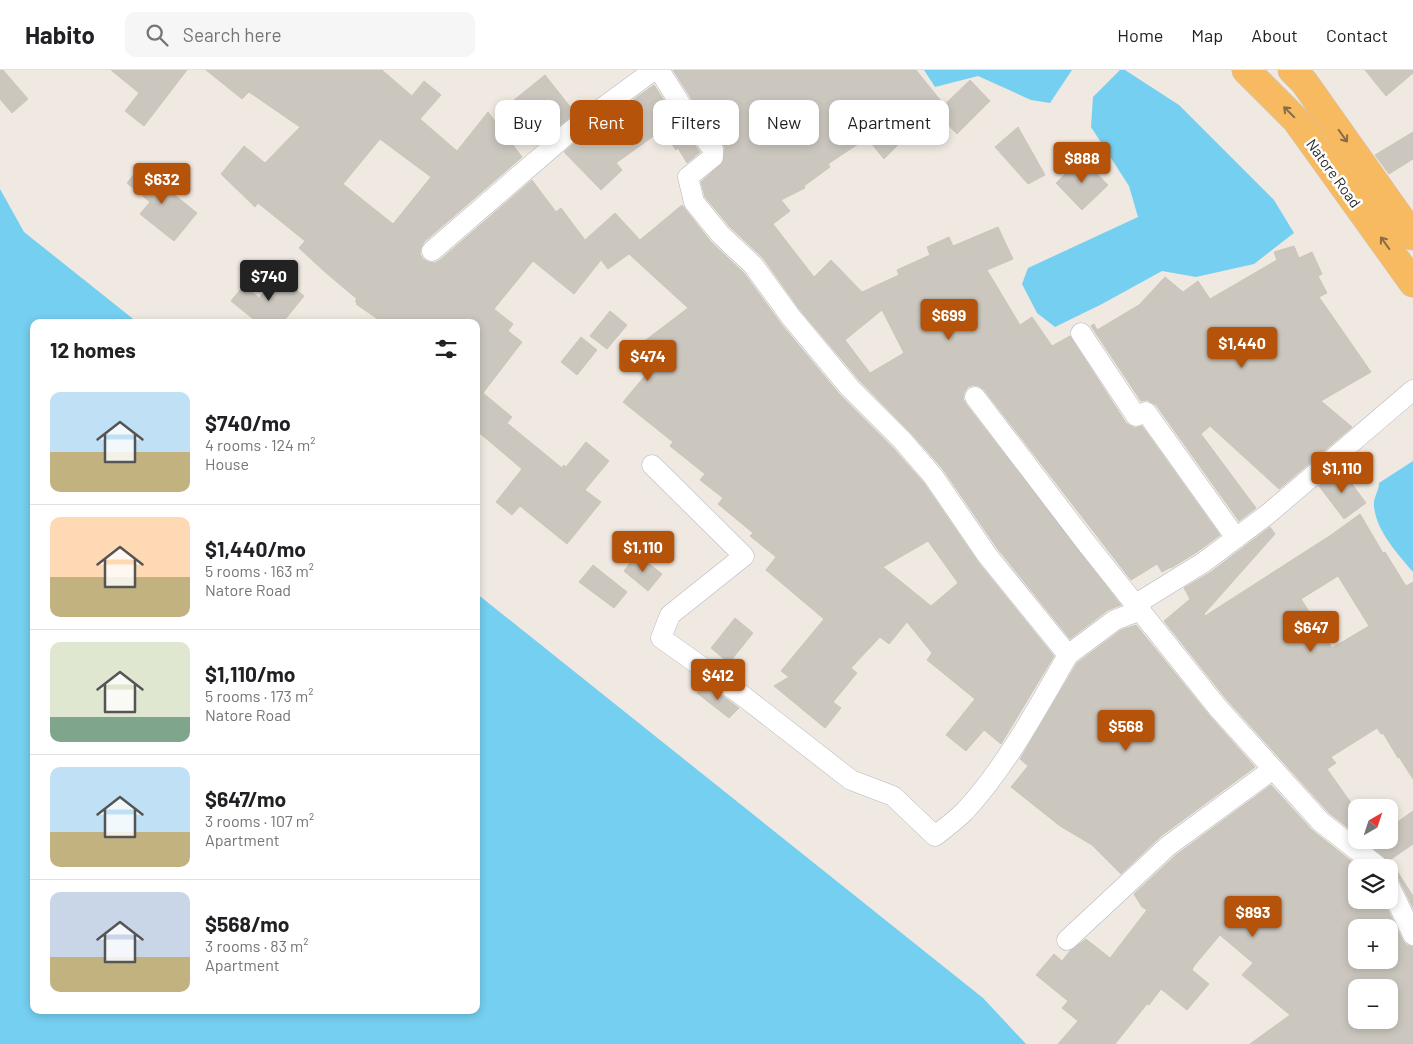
<!DOCTYPE html>
<html lang="en">
<head>
<meta charset="utf-8">
<style>
	body { margin:0; font-family:Barlow,sans-serif; background:#f6f6f6; color:#202124; height:100vh; display:flex; flex-direction:column; font-size:19px; white-space:nowrap }
	* { box-sizing:border-box; margin:0 }
	p { font-size:16px; color:#757577 }
	.icon { flex:none; width:28px; height:28px; fill:none; stroke:currentColor; stroke-width:2; stroke-linecap:round; stroke-linejoin:round }
	.map { position:relative; flex:1; overflow:hidden }
	.details { position:absolute; left:30px; top:249px; width:450px; height:695px; display:flex; flex-direction:column; background:#fff; border-radius:10px; box-shadow:0 2px 8px #0003 }
	.details>* { flex:none }
	.banner { position:absolute; left:495px; top:30px; width:475px; height:45px; display:flex; gap:10px }
	.needle { width:32px; rotate:39deg }
	.fabs { position:absolute; left:1348px; top:729px; display:grid; gap:10px }
	.fabs a { display:grid; place-items:center; width:50px; height:50px; border-radius:10px; background:#fff; box-shadow:0 2px 8px #0003; font-size:25px }
	.price { position:absolute; translate:-50% -42px; padding:0 11px; border-radius:5px; background:#b45309; color:#fff; font-size:16px; line-height:32px; filter:drop-shadow(0 1px 2px #0008) }
	.price::after { content:''; position:absolute; left:50%; top:30px; width:15px; height:11px; margin-left:-8px; background:inherit; clip-path:polygon(0 0,100% 0,50% 100%) }
	.price.current { background:#222; color:#fff }
	ul { padding:0; list-style:none }
	li { display:flex; align-items:center; gap:15px; height:125px; padding:0 20px }
	li+li { border-top:1px solid #e0e0e0 }
	li span { display:grid; place-items:center; flex:none; width:140px; height:100px; border-radius:10px; color:#555 }
	li>.icon { margin-inline-start:auto }
	span .icon { width:60px; height:60px; fill:#fffc; stroke-width:1 }
	li b { font-size:21px }
	h2 { display:flex; justify-content:space-between; align-items:center; height:60px; padding:0 20px; font-size:21px }
	.pill { padding:0 18px; border-radius:10px; background:#fff; box-shadow:0 2px 8px #0003; font-size:18px; line-height:45px }
	.pill.current { background:#b45309; color:#fff }
	header { display:flex; align-items:center; gap:30px; box-sizing:border-box; height:70px; padding:0 25px; background:#fff; border-bottom:1px solid #e0e0e0 }
	header strong { font-size:24px }
	nav { display:flex; gap:28px; margin-inline-start:auto; font-size:18px }
	.search { width:350px; height:45px; background:#f6f6f6; display:flex; align-items:center; gap:12px; box-sizing:border-box; padding:0 18px; border-radius:10px; color:#757577; font-size:19px }
	.map>svg:first-child { display:block }
	.water { fill:#75cff0 }
	.building { fill:#cbc7bf; stroke:#cbc5ba; fill-rule:evenodd }
	.lines { fill:none; stroke-linecap:round; stroke-linejoin:round }
	.minor-casing { stroke:#b4b7c1; stroke-width:21 }
	.trunk-casing { stroke:#c9c9c9; stroke-width:29 }
	.minor { stroke:#fff; stroke-width:20 }
	.trunk { stroke:#f8ba60; stroke-width:28 }
	.oneway { stroke:#896d44 }
	.labels { text-anchor:middle; dominant-baseline:central; stroke-width:5; stroke-linejoin:round; paint-order:stroke }
	.street-label { font-size:15px; fill:#2e2e2e; stroke:#fff }
</style>
</head>
<body>
<header>
<strong>Habito</strong>
<div class="search"><svg class="icon" aria-label="search" viewBox="0 0 24 24"><circle cx="10" cy="10" r="6"/><path d="M15 15l6 6"/></svg>Search here</div>
<nav><a>Home</a><a>Map</a><a>About</a><a>Contact</a></nav>
</header>
<div class="map">
<svg width="1413" height="974" viewBox="0 0 1413 974">
	<rect width="100%" height="100%" fill="#efe9e1"/>
	<!-- water -->
	<g class="water">
		<path d="M924 0H1072L1050 33 1031 30 978 6 935 17Z"/>
		<path d="M1120 0H1125L1179 35 1274 130 1294 163 1254 194 1196 207 1162 201 1102 234 1055 257 1037 243 1022 214 1028 198 1138 147 1129 116 1091 57 1093 27Z"/>
		<path d="M0 119 24 162 137 252H34V940H476V523L983 928 1026 974H0Z"/>
		<path d="M1413 391V502C1398 484 1376 461 1374 436 1373 428 1379 421 1379 413Z"/>
	</g>
	<!-- building -->
	<g class="building">
		<path d="M0 0H3L28 29 12 43 0 29Z"/>
		<path d="M111 0H187L144 56 125 41 139 23Z"/>
		<path d="M206 0H382L412 26 424 11 441 25 420 49 457 81 488 42 522 87 424 172 421 178 420 184 423 189 429 192 435 193 440 190 532 110 556 142 561 138 585 170 615 143 640 170 682 135 711 172 744 203 782 255 841 326 893 378 924 413 978 492 1054 586 1001 674 984 660 966 681 946 665 975 629 927 590 932 583 907 552 889 574 880 567 851 598 857 603 833 632 841 638 825 658 774 616 789 607 781 601 824 549 766 500 776 487 750 466 753 463 718 434 723 428 700 410 705 404 670 376 673 372 623 332 649 301 630 282 688 238 629 184 608 199 601 190 574 224 533 191 494 239 513 254 508 261 522 272 483 323 512 347 507 353 562 398 564 395 566 397 586 372 609 391 585 420 601 432 567 474 520 436 512 445 496 432 522 399 476 360V252H382L356 234 357 233 355 231 357 229 325 202 299 178 305 171 258 133 255 137 221 104 244 76 265 93 300 57 249 22 242 29ZM380 69 431 107 393 154 343 114ZM928 471 958 513 931 536 883 497Z"/>
		<path d="M673 0H916L941 31 884 89 867 68 828 94 830 97 804 116 805 118 781 130 790 141 773 154 814 207 831 190 862 222 899 205 897 200 930 185 927 177 949 167 953 176 998 157 1013 189 987 200 1020 255 1032 247 1052 276 1070 266 1126 353 1135 358 1142 356 1220 465 1197 482 1171 498V497L1162 502 1157 494 1131 510 984 320 979 316 974 315 968 317 964 323 963 329 966 334 1121 535 1108 540 1070 569 997 478 942 398 910 362 859 310 800 240 763 188 729 156 705 127 701 112 723 92 725 78 722 72 703 47ZM882 240 904 283 870 303 845 270Z"/>
		<path d="M1365 0H1413V3L1386 26Z"/>
		<path d="M545 5 575 43 548 65 514 30Z"/>
		<path d="M970 10 990 31 957 64 936 43Z"/>
		<path d="M654 15 683 60 700 82 687 93 678 78 676 80 662 60 616 93 622 100 601 120 564 82 579 69Z"/>
		<path d="M1018 57 1045 105 1028 114 995 77Z"/>
		<path d="M1413 62V89L1389 104 1375 85Z"/>
		<path d="M1082 88 1108 115 1082 140 1056 113Z"/>
		<path d="M140 97 197 143 174 171 140 144 150 132 127 113Z"/>
		<path d="M1294 176 1299 188 1312 182 1322 204 1318 206 1327 223 1319 227 1371 302 1321 331 1352 357 1279 419 1210 356 1201 364 1256 438 1239 451 1156 335 1147 330 1141 331 1091 256 1094 254 1097 260 1139 235 1165 207 1183 222 1198 211 1210 229 1277 190 1274 182Z"/>
		<path d="M277 205 304 226 283 252H257L231 231 244 215 259 228Z"/>
		<path d="M610 241 627 255 607 279 590 266Z"/>
		<path d="M581 267 597 280 577 305 561 292Z"/>
		<path d="M1340 398 1366 433 1344 449 1319 416Z"/>
		<path d="M1360 444 1383 483 1385 482 1406 516 1413 512V709L1399 687 1398 688 1383 663 1381 664 1377 658 1331 687 1336 693 1327 699 1356 740V764L1329 743 1227 630 1164 551 1190 529 1184 518 1211 502 1270 457 1275 464 1204 544 1205 546 1331 465ZM1338 506 1369 556 1332 578 1301 529Z"/>
		<path d="M637 484 662 504 648 521 624 501Z"/>
		<path d="M593 495 627 522 614 538 579 512Z"/>
		<path d="M735 548 753 563 729 593 711 578Z"/>
		<path d="M1136 555 1209 645 1255 697 1161 766 1121 804 1092 775 1060 756 1011 717 1028 696 1020 689 1077 593 1121 560Z"/>
		<path d="M705 613 739 638 729 648 697 623Z"/>
		<path d="M1271 715 1312 760 1360 798H1356V830H1383L1403 871 1407 875 1413 877V974H1250L1290 945 1242 905 1253 893 1220 865 1194 896 1192 900 1209 914 1187 940 1161 919 1149 935 1147 934 1115 974H1058L1078 951 1062 938 1068 931 1036 905 1054 884 1062 891 1070 881 1086 869 1110 888 1147 840 1142 837 1134 824 1176 785ZM1356 858H1389V890H1356ZM1356 918H1389V950H1356Z"/>
		<path d="M1413 741V774L1390 790 1413 826V838L1399 809 1395 805 1390 803 1392 799 1391 793 1363 770H1389V758Z"/>
	</g>
	<g class="lines">
		<defs>
			<g id="minor">
				<path d="M659 0 693 54 713 79V87L688 107 694 132 720 164 753 195 791 247 850 318 902 370 933 406 987 485 1068 585 1115 550 1141 540"/>
				<path d="M432 181 572 60 654 0"/>
				<path d="M1081 263 1136 346 1146 342 1236 468"/>
				<path d="M975 327 1087 474 1218 638 1321 752 1380 798"/>
				<path d="M652 395 744 486 670 545 661 568 743 626 851 710 893 726 935 766C945 758 956 750 965 741 1007 695 1037 639 1068 585"/>
				<path d="M1136 534 1204 492 1268 444 1413 320"/>
				<path d="M1389 815 1413 865"/>
				<path d="M1067 870 1168 776 1273 699"/>
			</g>
			<g id="trunk">
				<path d="M1246 0 1296 50 1413 213"/>
				<path d="M1292 0 1304 12 1413 166"/>
			</g>
		</defs>
		<!-- minor casing -->
		<use href="#minor" class="minor-casing"/>
		<!-- trunk casing -->
		<use href="#trunk" class="trunk-casing"/>
		<!-- minor -->
		<use href="#minor" class="minor"/>
		<!-- trunk -->
		<use href="#trunk" class="trunk"/>
	</g>
	<!-- one-way arrows -->
	<defs><path id="oneway-shaft" d="M-6 0H5M1.5-3L5.5 0L1.5 3" fill="none" stroke-width="1.6" stroke-linecap="round" stroke-linejoin="round" transform="scale(1.25)"/></defs>
	<g class="oneway">
		<use href="#oneway-shaft" transform="translate(1289 42) rotate(-135)"/>
		<use href="#oneway-shaft" transform="translate(1343 66) rotate(54)"/>
		<use href="#oneway-shaft" transform="translate(1385 173) rotate(-126)"/>
	</g>
	<g class="labels">
		<!-- street labels -->
		<g class="street-label">
			<text transform="translate(1334 103) rotate(54)">Natore Road</text>
		</g>
	</g>
</svg>
<div class="fabs">
<a><svg class="needle" viewBox="-14 -14 28 28"><path d="M0-13l5 13h-10z" fill="#e53935"/><path d="M0 13l5-13h-10z" fill="#757577"/></svg></a>
<a><svg class="icon" aria-label="layers" viewBox="0 0 24 24"><path d="M12 4l9 5-9 5-9-5zM3 14l9 5 9-5"/></svg></a>
<a>+</a>
<a>−</a>
</div>
<b class="price" style="left:1082px;top:114px">$888</b>
<b class="price" style="left:162px;top:135px">$632</b>
<b class="price current" style="left:269px;top:232px">$740</b>
<b class="price" style="left:949px;top:271px">$699</b>
<b class="price" style="left:1242px;top:299px">$1,440</b>
<b class="price" style="left:648px;top:312px">$474</b>
<b class="price" style="left:1342px;top:424px">$1,110</b>
<b class="price" style="left:643px;top:503px">$1,110</b>
<b class="price" style="left:1311px;top:583px">$647</b>
<b class="price" style="left:718px;top:631px">$412</b>
<b class="price" style="left:1126px;top:682px">$568</b>
<b class="price" style="left:1253px;top:868px">$893</b>
<div class="banner">
<a class="pill">Buy</a>
<a class="pill current">Rent</a>
<a class="pill">Filters</a>
<a class="pill">New</a>
<a class="pill">Apartment</a>
</div>
<section class="details">
<h2>12 homes<svg class="icon" aria-label="filters" viewBox="0 0 24 24"><path d="M4 7h16M4 17h16"/><circle cx="9" cy="7" r="2"/><circle cx="15" cy="17" r="2"/></svg></h2>
<ul>
<li><span style="background:linear-gradient(#bfe0f5 60%,#c2b280 0)"><svg class="icon" aria-label="home" viewBox="0 0 24 24"><path d="M3 11l9-7 9 7M6 9v11h12V9"/></svg></span><div><b>$740/mo</b><p>4 rooms · 124 m²</p><p>House</p></div></li>
<li><span style="background:linear-gradient(#ffd9b3 60%,#c2b280 0)"><svg class="icon" aria-label="home" viewBox="0 0 24 24"><path d="M3 11l9-7 9 7M6 9v11h12V9"/></svg></span><div><b>$1,440/mo</b><p>5 rooms · 163 m²</p><p>Natore Road</p></div></li>
<li><span style="background:linear-gradient(#dfe7d0 75%,#7fa58c 0)"><svg class="icon" aria-label="home" viewBox="0 0 24 24"><path d="M3 11l9-7 9 7M6 9v11h12V9"/></svg></span><div><b>$1,110/mo</b><p>5 rooms · 173 m²</p><p>Natore Road</p></div></li>
<li><span style="background:linear-gradient(#bfe0f5 65%,#c2b280 0)"><svg class="icon" aria-label="home" viewBox="0 0 24 24"><path d="M3 11l9-7 9 7M6 9v11h12V9"/></svg></span><div><b>$647/mo</b><p>3 rooms · 107 m²</p><p>Apartment</p></div></li>
<li><span style="background:linear-gradient(#c9d6e8 65%,#c2b280 0)"><svg class="icon" aria-label="home" viewBox="0 0 24 24"><path d="M3 11l9-7 9 7M6 9v11h12V9"/></svg></span><div><b>$568/mo</b><p>3 rooms · 83 m²</p><p>Apartment</p></div></li>
</ul>
</section>
</div>
</body>
</html>
